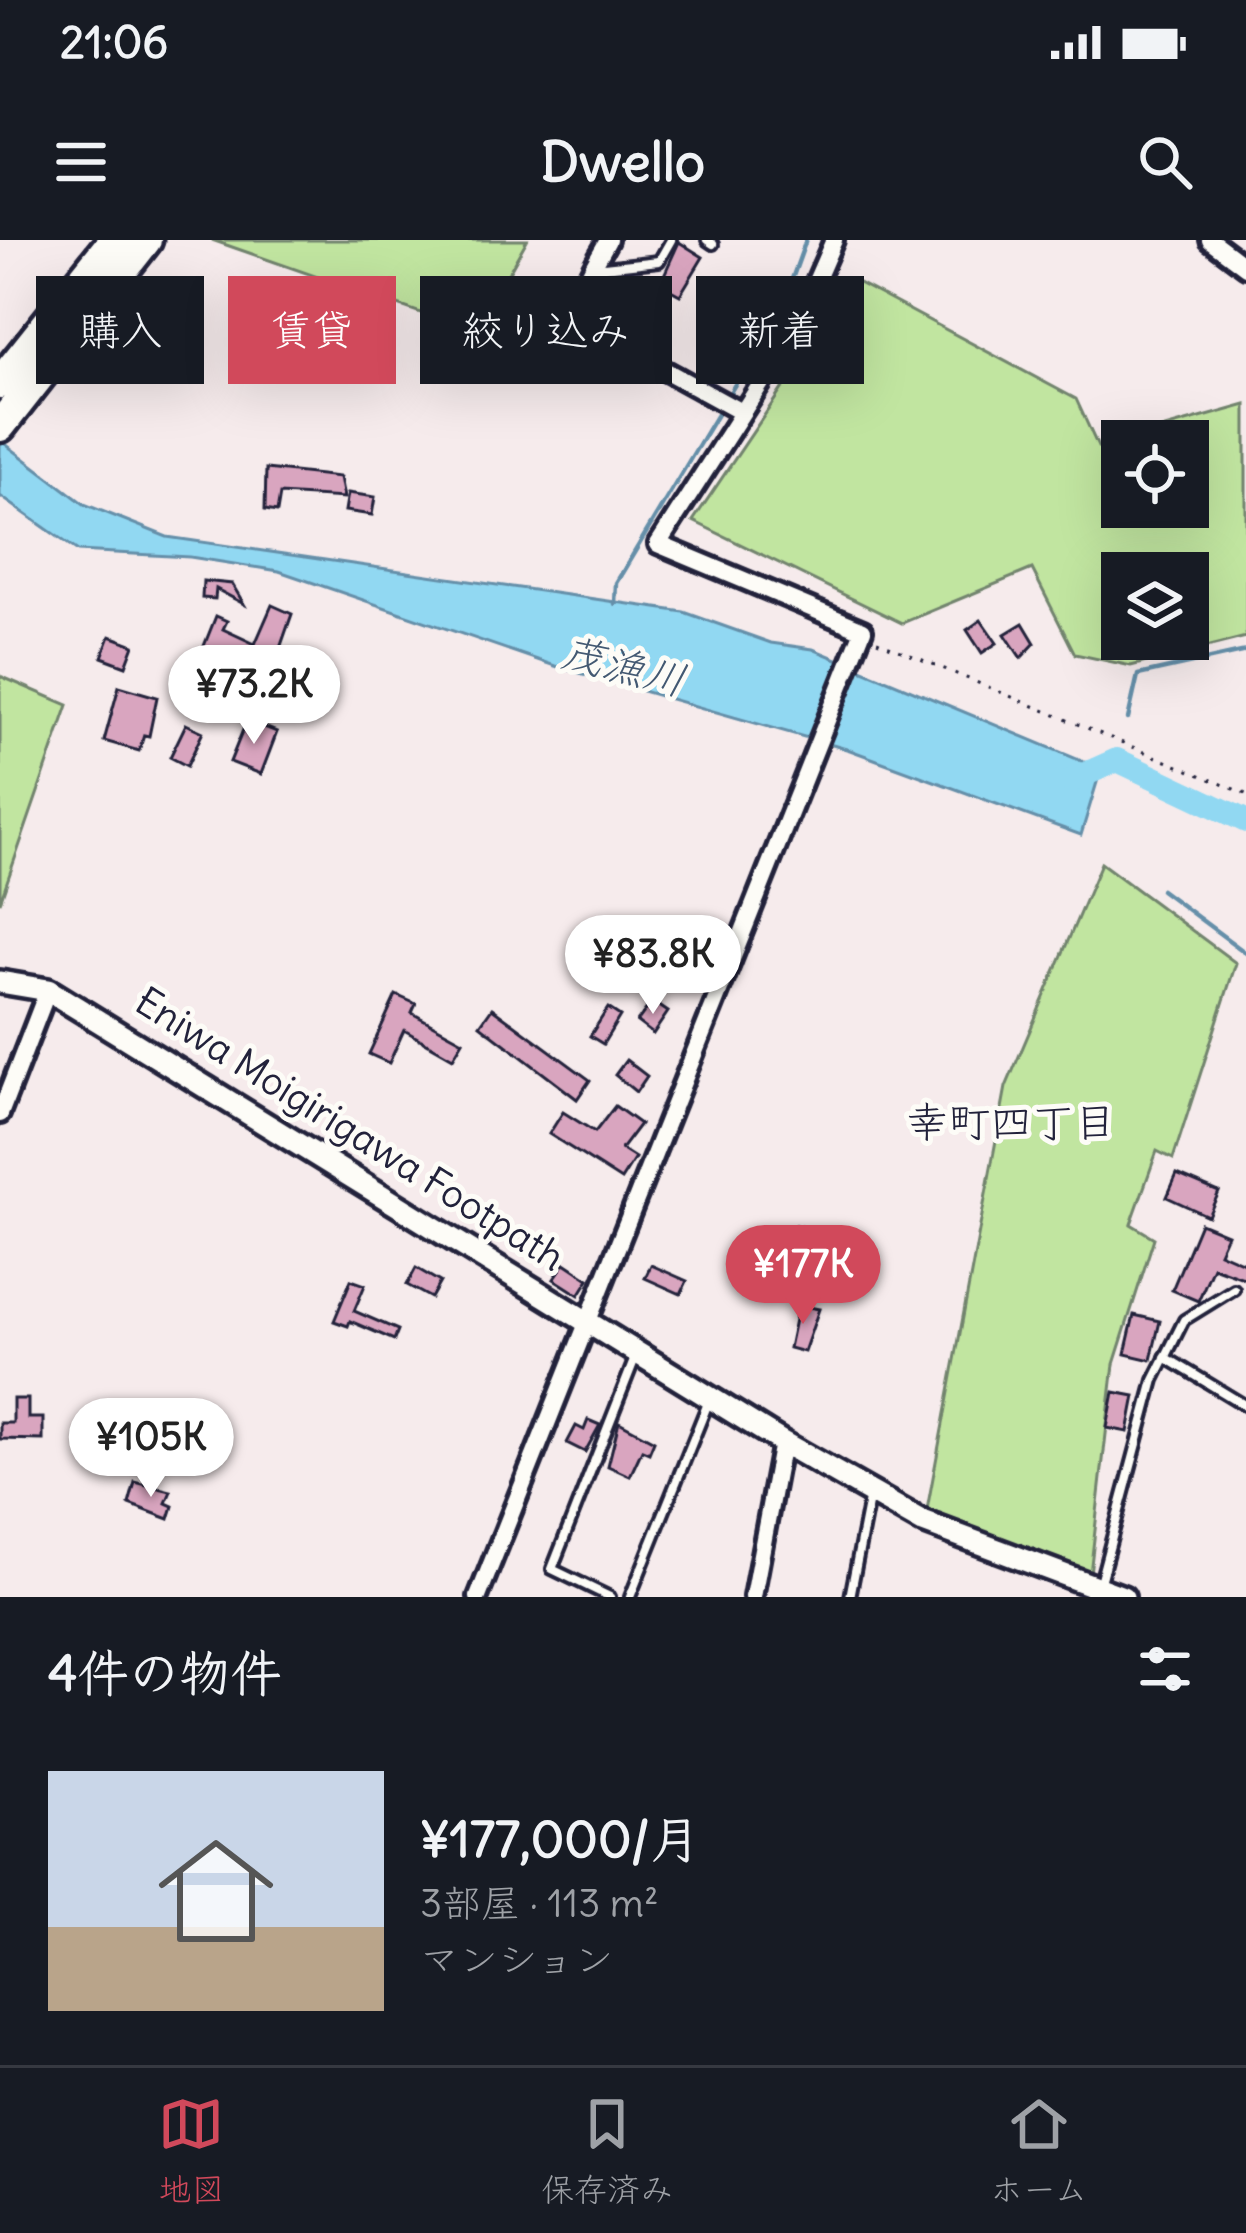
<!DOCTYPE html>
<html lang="ja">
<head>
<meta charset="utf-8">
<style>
	body { margin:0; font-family:Delius,"Klee One",sans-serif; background:#242831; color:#f1f3f6; height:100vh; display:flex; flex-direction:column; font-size:45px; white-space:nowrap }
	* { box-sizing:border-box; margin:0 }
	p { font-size:39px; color:#9ea1a6 }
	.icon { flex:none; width:66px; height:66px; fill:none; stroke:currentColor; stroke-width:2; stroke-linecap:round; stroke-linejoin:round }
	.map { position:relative; height:1357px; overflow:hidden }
	.drawer { display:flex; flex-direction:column; background:#171b24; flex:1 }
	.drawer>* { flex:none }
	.guide { position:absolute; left:36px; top:36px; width:1176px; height:108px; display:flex; gap:24px }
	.tools { position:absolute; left:1101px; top:180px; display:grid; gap:24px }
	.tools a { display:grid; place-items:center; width:108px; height:108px; border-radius:0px; background:#171b24; box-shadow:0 12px 48px #0002; font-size:60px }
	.price { position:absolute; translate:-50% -102px; padding:0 27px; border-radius:42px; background:#fff; color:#222; font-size:39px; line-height:78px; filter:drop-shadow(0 3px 6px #0008) }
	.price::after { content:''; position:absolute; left:50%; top:72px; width:36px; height:27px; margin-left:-18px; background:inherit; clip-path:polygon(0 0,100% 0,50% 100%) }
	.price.on { background:#d1495b; color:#fff }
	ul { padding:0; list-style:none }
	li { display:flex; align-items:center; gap:36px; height:300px; padding:0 48px }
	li+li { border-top:3px solid #363941 }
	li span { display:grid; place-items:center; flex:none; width:336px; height:240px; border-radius:0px; color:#555 }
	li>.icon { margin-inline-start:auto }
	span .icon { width:144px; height:144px; fill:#fffc; stroke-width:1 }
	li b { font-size:51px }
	h2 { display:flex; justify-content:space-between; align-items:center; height:144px; padding:0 48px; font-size:51px }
	.tag { padding:0 42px; border-radius:0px; background:#171b24; box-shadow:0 12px 48px #0002; font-size:42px; line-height:108px }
	.tag.on { background:#d1495b; color:#fff }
	.status { display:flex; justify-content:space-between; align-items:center; height:84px; padding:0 60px; background:#171b24; direction:ltr }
	.status svg { height:33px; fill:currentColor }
	header { display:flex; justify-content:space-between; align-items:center; height:156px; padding:0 48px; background:#171b24; font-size:54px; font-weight:800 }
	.tabs { display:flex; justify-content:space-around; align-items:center; height:168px; border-top:3px solid #363941; background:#171b24; font-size:33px; color:#9ea1a6 }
	.tabs a { display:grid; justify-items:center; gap:6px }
	.tabs .on { color:#d1495b }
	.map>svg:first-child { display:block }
	.green { fill:#c1e5a0; stroke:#72846e; stroke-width:3; fill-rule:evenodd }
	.water { fill:#91d8f2; stroke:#658fa9; stroke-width:3 }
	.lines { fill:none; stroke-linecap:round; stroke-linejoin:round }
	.stream { stroke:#658fa9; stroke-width:4.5 }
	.river { stroke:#91d8f2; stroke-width:24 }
	.building { fill:#d9a5bf; stroke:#22223b; stroke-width:3 }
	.service-casing { stroke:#22223b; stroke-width:16 }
	.minor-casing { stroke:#22223b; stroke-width:26 }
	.tertiary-casing { stroke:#22223b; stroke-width:30 }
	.motorway-casing { stroke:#22223b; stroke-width:39 }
	.path { stroke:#22223b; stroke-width:3; stroke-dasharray:3 9; stroke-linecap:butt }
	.service { stroke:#fdfcf7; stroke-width:8 }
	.minor { stroke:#fdfcf7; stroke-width:16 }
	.tertiary { stroke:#fdfcf7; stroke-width:21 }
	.motorway { stroke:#fdfcf7; stroke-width:30 }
	.labels { text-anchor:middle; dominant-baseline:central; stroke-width:10; stroke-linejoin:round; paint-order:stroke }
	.street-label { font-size:39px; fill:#22223b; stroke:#fdfcf7 }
	.water-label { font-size:42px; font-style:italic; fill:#435972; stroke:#fdfcf7 }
	.neighbourhood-label { font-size:42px; fill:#22223b; stroke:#fdfcf7 }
</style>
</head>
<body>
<div class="status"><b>21:06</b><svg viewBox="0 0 49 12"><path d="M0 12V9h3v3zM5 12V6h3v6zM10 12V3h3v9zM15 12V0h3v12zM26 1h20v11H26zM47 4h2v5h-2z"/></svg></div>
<header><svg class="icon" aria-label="menu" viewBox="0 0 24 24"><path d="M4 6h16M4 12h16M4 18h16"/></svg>Dwello<svg class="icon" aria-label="search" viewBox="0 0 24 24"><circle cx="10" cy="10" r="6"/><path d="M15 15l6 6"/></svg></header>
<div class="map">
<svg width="1246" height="1357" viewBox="0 0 1246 1357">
	<rect width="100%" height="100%" fill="#f6ebec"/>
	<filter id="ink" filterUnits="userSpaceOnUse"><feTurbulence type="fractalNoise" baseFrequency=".00833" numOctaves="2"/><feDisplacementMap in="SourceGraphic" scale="24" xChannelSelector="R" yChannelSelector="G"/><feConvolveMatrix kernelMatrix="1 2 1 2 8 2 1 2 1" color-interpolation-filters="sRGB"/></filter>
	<g filter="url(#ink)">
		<!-- green -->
		<g class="green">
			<path d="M212 0H527L475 92Z"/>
			<path d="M855 41 1076 159 1098 207 1246 165V397L1131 426 1075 414 1032 329 902 383 693 281ZM1188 201V267H1122V201ZM1188 333V399H1122V333Z"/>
			<path d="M0 436 68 465 0 662Z"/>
			<path d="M1101 623 1236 723 1173 919 1157 911 1131 984 1154 998 1114 1124 1090 1334 926 1275 1006 847Z"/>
		</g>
		<!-- water -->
		<path class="water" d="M0 200 84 264 167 297 684 372 771 403 813 409 1101 529 1081 595 850 510 555 426 279 331 190 317 78 311 0 256Z"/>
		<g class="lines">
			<!-- stream -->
			<g class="stream">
				<path d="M615 364 616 343 783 64 806 0"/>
				<path d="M1128 479 1138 435 1246 411"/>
				<path d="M1161 650 1246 713"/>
			</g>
			<!-- river -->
			<path class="river" d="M1070 541 1117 520 1246 581"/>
		</g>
		<!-- building -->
		<g class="building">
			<path d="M679 2 703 17 680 55 660 44Z"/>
			<path d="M266 229 340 237 344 258 280 254 277 272 265 270Z"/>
			<path d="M348 253 375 257 372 275 345 271Z"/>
			<path d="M203 341 232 344 244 364 216 349 215 359 202 358Z"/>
			<path d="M272 365 292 374 272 431 232 414 221 439 208 433 215 417 202 411 216 376 227 381 223 389 255 404Z"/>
			<path d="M981 380 997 403 982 413 967 390Z"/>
			<path d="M1023 383 1035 403 1021 418 1005 394Z"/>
			<path d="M110 396 134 405 126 426 102 417Z"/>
			<path d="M119 446 157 457 149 496 144 495 139 511 104 501Z"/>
			<path d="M247 480 277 492 261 534 230 522Z"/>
			<path d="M186 484 203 492 187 526 170 517Z"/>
			<path d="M396 755 416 764 412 773 463 801 453 818 404 790 389 823 369 814Z"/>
			<path d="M652 761 668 772 653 794 637 782Z"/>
			<path d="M492 768 590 840 577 859 480 785Z"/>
			<path d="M608 768 620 776 603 804 590 796Z"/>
			<path d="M626 820 647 836 636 852 615 835Z"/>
			<path d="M615 866 640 884 621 909 635 918 621 940 549 894 563 872 595 892Z"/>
			<path d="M1177 934 1219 952 1208 976 1167 957Z"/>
			<path d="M1200 983 1227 994 1219 1012 1246 1024V1039L1213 1027 1198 1061 1172 1050Z"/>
			<path d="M796 985 813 989 804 1026 787 1021Z"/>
			<path d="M733 1009 771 1018 767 1033 730 1024Z"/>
			<path d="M565 1023 589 1039 579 1055 554 1039Z"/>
			<path d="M651 1025 687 1041 681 1054 645 1038Z"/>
			<path d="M416 1028 440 1042 431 1058 407 1045Z"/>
			<path d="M351 1040 365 1045 354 1071 398 1090 394 1100 350 1081 348 1086 334 1081Z"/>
			<path d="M798 1065 819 1069 804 1112 789 1108Z"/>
			<path d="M1134 1075 1160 1081 1151 1120 1125 1114Z"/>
			<path d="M1114 1152 1135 1156 1128 1192 1107 1188Z"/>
			<path d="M13 1159H28V1178H43V1200L0 1199V1183H13Z"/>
			<path d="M588 1180 600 1185 585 1212 567 1203 576 1186 584 1190Z"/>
			<path d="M619 1182 654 1201 649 1213 642 1210 630 1236 608 1226Z"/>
			<path d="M135 1242 171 1251 166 1263 173 1266 169 1279 129 1264Z"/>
		</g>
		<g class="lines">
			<defs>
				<g id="service">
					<path d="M707 0 713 4"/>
					<path d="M595 28 659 21 671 0"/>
					<path d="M1165 1117 1246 1166"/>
					<path d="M1099 1346 1154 1140 1184 1080 1234 1049"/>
					<path d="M610 1357 552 1329 635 1118"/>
					<path d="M630 1357 710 1158"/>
					<path d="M850 1357 870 1254"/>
				</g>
				<g id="minor">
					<path d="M608 0C590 34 568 58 595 92L741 172"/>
					<path d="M1210 0 1246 27"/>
					<path d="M0 874 48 750"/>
					<path d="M478 1357 863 390 658 304 794 92 834 0"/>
					<path d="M753 1357 782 1202"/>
				</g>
				<path id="tertiary" d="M0 742 48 750 782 1202 923 1282 1123 1357"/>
				<g id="motorway">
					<path d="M0 143 114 0"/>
					<path d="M0 186 146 0"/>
				</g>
			</defs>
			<!-- service casing -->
			<use href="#service" class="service-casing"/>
			<!-- minor casing -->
			<use href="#minor" class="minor-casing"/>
			<!-- tertiary casing -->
			<use href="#tertiary" class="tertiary-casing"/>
			<!-- motorway casing -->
			<use href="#motorway" class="motorway-casing"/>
			<!-- path -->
			<path class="path" d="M877 401 1246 554"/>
			<!-- service -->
			<use href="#service" class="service"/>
			<!-- minor -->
			<use href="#minor" class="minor"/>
			<!-- tertiary -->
			<use href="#tertiary" class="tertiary"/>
			<!-- motorway -->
			<use href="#motorway" class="motorway"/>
		</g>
	</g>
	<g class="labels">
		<!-- street labels -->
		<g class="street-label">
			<text transform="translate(350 889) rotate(32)">Eniwa Moigirigawa Footpath</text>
		</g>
		<!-- water labels -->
		<g class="water-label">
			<text transform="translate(624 426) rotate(14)">茂漁川</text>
		</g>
		<!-- neighbourhood labels -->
		<g class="neighbourhood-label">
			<text x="1011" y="882">幸町四丁目</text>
		</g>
	</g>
</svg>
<div class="tools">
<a><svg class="icon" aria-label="locate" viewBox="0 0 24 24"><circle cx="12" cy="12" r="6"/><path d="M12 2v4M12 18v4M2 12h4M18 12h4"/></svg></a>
<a><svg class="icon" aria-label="layers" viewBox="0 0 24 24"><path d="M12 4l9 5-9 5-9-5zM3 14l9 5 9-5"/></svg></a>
</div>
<b class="price" style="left:254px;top:507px">¥73.2K</b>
<b class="price" style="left:653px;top:777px">¥83.8K</b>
<b class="price on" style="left:803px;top:1087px">¥177K</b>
<b class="price" style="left:151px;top:1260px">¥105K</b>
<div class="guide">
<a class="tag">購入</a>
<a class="tag on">賃貸</a>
<a class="tag">絞り込み</a>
<a class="tag">新着</a>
</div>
</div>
<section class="drawer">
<h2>4件の物件<svg class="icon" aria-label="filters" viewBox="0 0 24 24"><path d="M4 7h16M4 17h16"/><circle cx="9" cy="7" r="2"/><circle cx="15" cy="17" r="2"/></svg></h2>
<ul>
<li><span style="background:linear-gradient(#c9d6e8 65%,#b9a48a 0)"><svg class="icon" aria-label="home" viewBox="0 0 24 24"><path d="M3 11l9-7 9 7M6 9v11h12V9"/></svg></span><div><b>¥177,000/月</b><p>3部屋 · 113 m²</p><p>マンション</p></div></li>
</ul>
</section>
<nav class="tabs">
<a class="on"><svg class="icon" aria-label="map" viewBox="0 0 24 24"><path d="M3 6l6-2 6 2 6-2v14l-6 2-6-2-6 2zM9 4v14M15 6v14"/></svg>地図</a>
<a><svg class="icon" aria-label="saved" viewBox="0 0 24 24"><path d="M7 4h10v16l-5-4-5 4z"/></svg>保存済み</a>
<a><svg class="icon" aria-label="home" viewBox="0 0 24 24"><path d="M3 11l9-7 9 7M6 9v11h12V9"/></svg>ホーム</a>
</nav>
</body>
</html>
